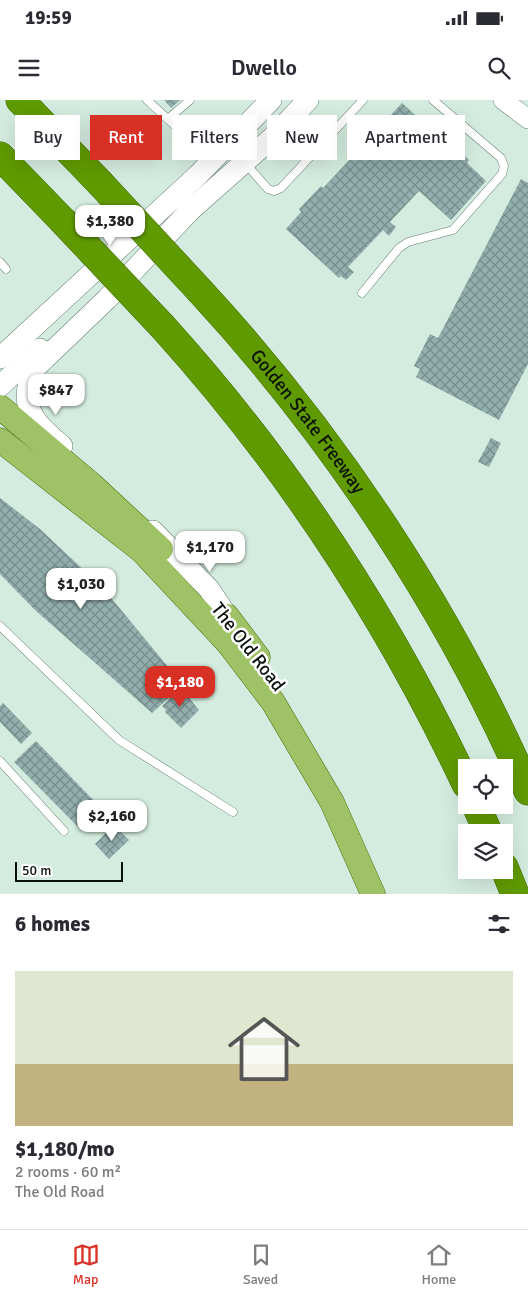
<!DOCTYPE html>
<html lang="en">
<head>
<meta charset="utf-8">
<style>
	body { margin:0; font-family:Signika,sans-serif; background:#f7f7f7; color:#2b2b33; height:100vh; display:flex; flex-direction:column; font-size:19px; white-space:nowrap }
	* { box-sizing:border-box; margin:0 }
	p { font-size:16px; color:#7c7c81 }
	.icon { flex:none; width:28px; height:28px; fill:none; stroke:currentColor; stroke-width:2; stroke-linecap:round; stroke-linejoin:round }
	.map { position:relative; height:794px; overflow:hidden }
	.details { display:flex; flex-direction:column; background:#fff; flex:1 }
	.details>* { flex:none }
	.guide { position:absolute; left:15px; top:15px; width:499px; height:45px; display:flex; gap:10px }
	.fabs { position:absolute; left:458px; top:659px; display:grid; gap:10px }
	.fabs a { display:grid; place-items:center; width:55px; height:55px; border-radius:0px; background:#fff; box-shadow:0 5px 20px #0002; font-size:25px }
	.scale { position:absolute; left:15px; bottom:12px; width:108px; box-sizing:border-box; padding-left:5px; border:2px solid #08110c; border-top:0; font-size:14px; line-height:18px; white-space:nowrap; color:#08110c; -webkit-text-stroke:4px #fff; paint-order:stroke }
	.price { position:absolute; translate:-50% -42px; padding:0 11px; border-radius:10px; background:#fff; color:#222; font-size:16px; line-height:32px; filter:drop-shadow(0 1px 2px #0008) }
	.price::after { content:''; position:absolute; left:50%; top:30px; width:15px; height:11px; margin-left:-8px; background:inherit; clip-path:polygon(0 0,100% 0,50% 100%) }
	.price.on { background:#d93025; color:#fff }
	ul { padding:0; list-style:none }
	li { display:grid; align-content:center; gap:10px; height:265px; padding:0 15px }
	li span { display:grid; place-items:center; height:155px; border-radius:0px; color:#555 }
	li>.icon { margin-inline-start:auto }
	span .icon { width:90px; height:90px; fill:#fffc; stroke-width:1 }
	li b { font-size:21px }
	h2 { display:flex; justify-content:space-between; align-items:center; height:60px; padding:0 15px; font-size:21px }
	.pill { padding:0 18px; border-radius:0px; background:#fff; box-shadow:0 5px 20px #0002; font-size:18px; line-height:45px }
	.pill.on { background:#d93025; color:#fff }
	.status { display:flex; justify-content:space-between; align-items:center; height:35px; padding:0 25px; background:#fff; direction:ltr }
	.status svg { height:14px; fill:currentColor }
	header { display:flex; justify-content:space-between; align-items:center; height:65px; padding:0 15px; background:#fff; font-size:22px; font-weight:600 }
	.menu { display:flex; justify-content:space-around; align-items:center; height:70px; border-top:1px solid #e1e1e2; background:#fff; font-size:14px; color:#7c7c81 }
	.menu a { display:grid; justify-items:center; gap:2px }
	.menu .on { color:#d93025 }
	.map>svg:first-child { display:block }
	.building { fill:url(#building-cross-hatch) }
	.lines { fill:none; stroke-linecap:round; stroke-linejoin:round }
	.service-casing { stroke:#677d71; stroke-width:9 }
	.tertiary-casing { stroke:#677d71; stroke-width:20 }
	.secondary-casing { stroke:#677d71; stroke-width:22 }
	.primary-casing { stroke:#416a05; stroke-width:25 }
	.motorway-casing { stroke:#416a05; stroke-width:29 }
	.service { stroke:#fff; stroke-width:8 }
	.tertiary { stroke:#fff; stroke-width:19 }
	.secondary { stroke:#fff; stroke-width:21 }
	.primary { stroke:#a0c267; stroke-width:24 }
	.motorway { stroke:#609a01; stroke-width:28 }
	.motorway-bridge-casing { stroke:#416a05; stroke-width:29; stroke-linecap:butt }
	.motorway-bridge { stroke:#609a01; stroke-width:28 }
	.labels { text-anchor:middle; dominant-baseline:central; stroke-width:5; stroke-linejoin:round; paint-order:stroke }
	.street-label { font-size:19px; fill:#08110c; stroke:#fff }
</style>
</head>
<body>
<div class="status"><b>19:59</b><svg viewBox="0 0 49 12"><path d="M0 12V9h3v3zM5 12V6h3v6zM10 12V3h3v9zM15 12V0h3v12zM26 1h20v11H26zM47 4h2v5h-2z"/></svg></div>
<header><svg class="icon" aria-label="menu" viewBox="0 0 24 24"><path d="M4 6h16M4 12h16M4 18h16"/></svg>Dwello<svg class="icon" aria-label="search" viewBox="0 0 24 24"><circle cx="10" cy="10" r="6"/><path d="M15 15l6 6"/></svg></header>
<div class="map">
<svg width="528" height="794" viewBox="0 0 528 794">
	<defs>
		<pattern id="building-cross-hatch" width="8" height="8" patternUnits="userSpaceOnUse" patternTransform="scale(1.25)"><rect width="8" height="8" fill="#92afad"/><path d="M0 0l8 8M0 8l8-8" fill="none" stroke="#758d8b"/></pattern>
	</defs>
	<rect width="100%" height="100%" fill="#d4ecdf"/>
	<!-- building -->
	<g class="building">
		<path d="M164 0H180L171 8Z"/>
		<path d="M402 3 443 41 446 38 469 60 467 63 486 81 451 120 419 91 390 122 396 127 389 136 383 130 348 167 354 172 346 180 341 176 339 178 286 129 301 112 299 109 321 86 323 88 355 54 352 51 374 27 377 30Z"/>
		<path d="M521 79 528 83V264L499 320 416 277 420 269 414 266 430 234 438 238Z"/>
		<path d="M491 338 501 343 489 367 478 362Z"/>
		<path d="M0 398 40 429 103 488 183 585 152 613 35 510 0 474Z"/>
		<path d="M181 588 199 610 181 628 165 612 166 610 162 606Z"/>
		<path d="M3 603 32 633 21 644 0 622V606Z"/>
		<path d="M36 641 103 710 82 731 14 662Z"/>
		<path d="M114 725 129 740 109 759 95 744Z"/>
	</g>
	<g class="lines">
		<defs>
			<g id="service">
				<path d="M147 0 211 59"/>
				<path d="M168 19 190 0"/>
				<path d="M246 64 268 89 274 91 281 88 363 0"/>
				<path d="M0 162 6 169"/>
				<path d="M362 193 399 148 408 142 453 130 502 74 504 66 501 58 433 0"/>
				<path d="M0 526 119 640 233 712"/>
				<path d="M0 661 64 731"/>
			</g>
			<path id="tertiary" d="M503 0 528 19"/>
			<g id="secondary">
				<path d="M186 114 273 37 308 0"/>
				<path d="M0 258 198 75 271 0"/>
				<path d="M0 286 40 249"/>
				<path d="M62 346C34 322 15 304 36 267L107 199 195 105"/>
				<path d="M153 431 209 489 227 516"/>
			</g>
			<g id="primary">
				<path d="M0 307 92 385 161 449"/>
				<path d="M0 340 142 451 228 543 273 602 332 702 373 794"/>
				<path d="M227 516 258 557"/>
			</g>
			<g id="motorway">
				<path d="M20 0 100 83"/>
				<path d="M0 56 62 120"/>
				<path id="s1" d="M201 192C334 336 450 511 528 691"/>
				<path d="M163 227C286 363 388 519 466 684"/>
				<path d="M476 705 488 732"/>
				<path d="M504 767 515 794"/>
			</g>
		</defs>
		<!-- service casing -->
		<use href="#service" class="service-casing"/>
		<!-- tertiary casing -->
		<use href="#tertiary" class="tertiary-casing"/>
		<!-- secondary casing -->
		<use href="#secondary" class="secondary-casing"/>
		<!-- primary casing -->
		<use href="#primary" class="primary-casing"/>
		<!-- motorway casing -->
		<use href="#motorway" class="motorway-casing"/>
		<!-- service -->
		<use href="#service" class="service"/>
		<!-- tertiary -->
		<use href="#tertiary" class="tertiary"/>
		<!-- secondary -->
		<use href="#secondary" class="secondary"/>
		<!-- primary -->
		<use href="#primary" class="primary"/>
		<!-- motorway -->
		<use href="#motorway" class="motorway"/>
		<defs>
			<g id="motorway-bridge">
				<path d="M100 83 201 192"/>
				<path d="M62 120 163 227"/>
			</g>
		</defs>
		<!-- motorway-bridge casing -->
		<use href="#motorway-bridge" class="motorway-bridge-casing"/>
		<!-- motorway-bridge -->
		<use href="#motorway-bridge" class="motorway-bridge"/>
	</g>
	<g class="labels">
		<!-- street labels -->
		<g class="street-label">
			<text stroke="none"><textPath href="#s1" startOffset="168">Golden State Freeway</textPath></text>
			<text transform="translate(248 547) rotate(52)">The Old Road</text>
		</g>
	</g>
</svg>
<div class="fabs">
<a><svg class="icon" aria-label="locate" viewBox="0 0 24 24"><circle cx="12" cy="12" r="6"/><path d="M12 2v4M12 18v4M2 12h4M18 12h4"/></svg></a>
<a><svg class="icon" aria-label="layers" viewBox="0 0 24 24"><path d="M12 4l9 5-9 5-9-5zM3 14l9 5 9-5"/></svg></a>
</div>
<div class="scale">50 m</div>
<b class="price" style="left:110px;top:147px">$1,380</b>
<b class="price" style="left:56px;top:316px">$847</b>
<b class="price" style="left:210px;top:473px">$1,170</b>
<b class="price" style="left:81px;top:510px">$1,030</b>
<b class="price on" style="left:180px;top:608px">$1,180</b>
<b class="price" style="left:112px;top:742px">$2,160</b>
<div class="guide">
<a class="pill">Buy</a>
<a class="pill on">Rent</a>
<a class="pill">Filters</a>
<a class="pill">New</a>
<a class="pill">Apartment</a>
</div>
</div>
<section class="details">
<h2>6 homes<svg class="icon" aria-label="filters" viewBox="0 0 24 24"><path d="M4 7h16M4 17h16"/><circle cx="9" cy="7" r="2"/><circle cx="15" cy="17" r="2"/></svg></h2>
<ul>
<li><span style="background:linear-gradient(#dfe7d0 60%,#c2b280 0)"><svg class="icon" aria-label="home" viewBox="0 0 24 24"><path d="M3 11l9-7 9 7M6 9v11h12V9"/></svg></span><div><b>$1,180/mo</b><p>2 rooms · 60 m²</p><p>The Old Road</p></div></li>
</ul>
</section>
<nav class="menu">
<a class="on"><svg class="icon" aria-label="map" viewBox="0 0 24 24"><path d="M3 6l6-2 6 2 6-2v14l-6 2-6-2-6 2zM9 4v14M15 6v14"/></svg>Map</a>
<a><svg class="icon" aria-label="saved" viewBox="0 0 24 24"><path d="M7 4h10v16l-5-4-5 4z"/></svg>Saved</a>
<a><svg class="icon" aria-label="home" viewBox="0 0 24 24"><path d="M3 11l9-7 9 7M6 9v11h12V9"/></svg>Home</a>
</nav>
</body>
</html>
